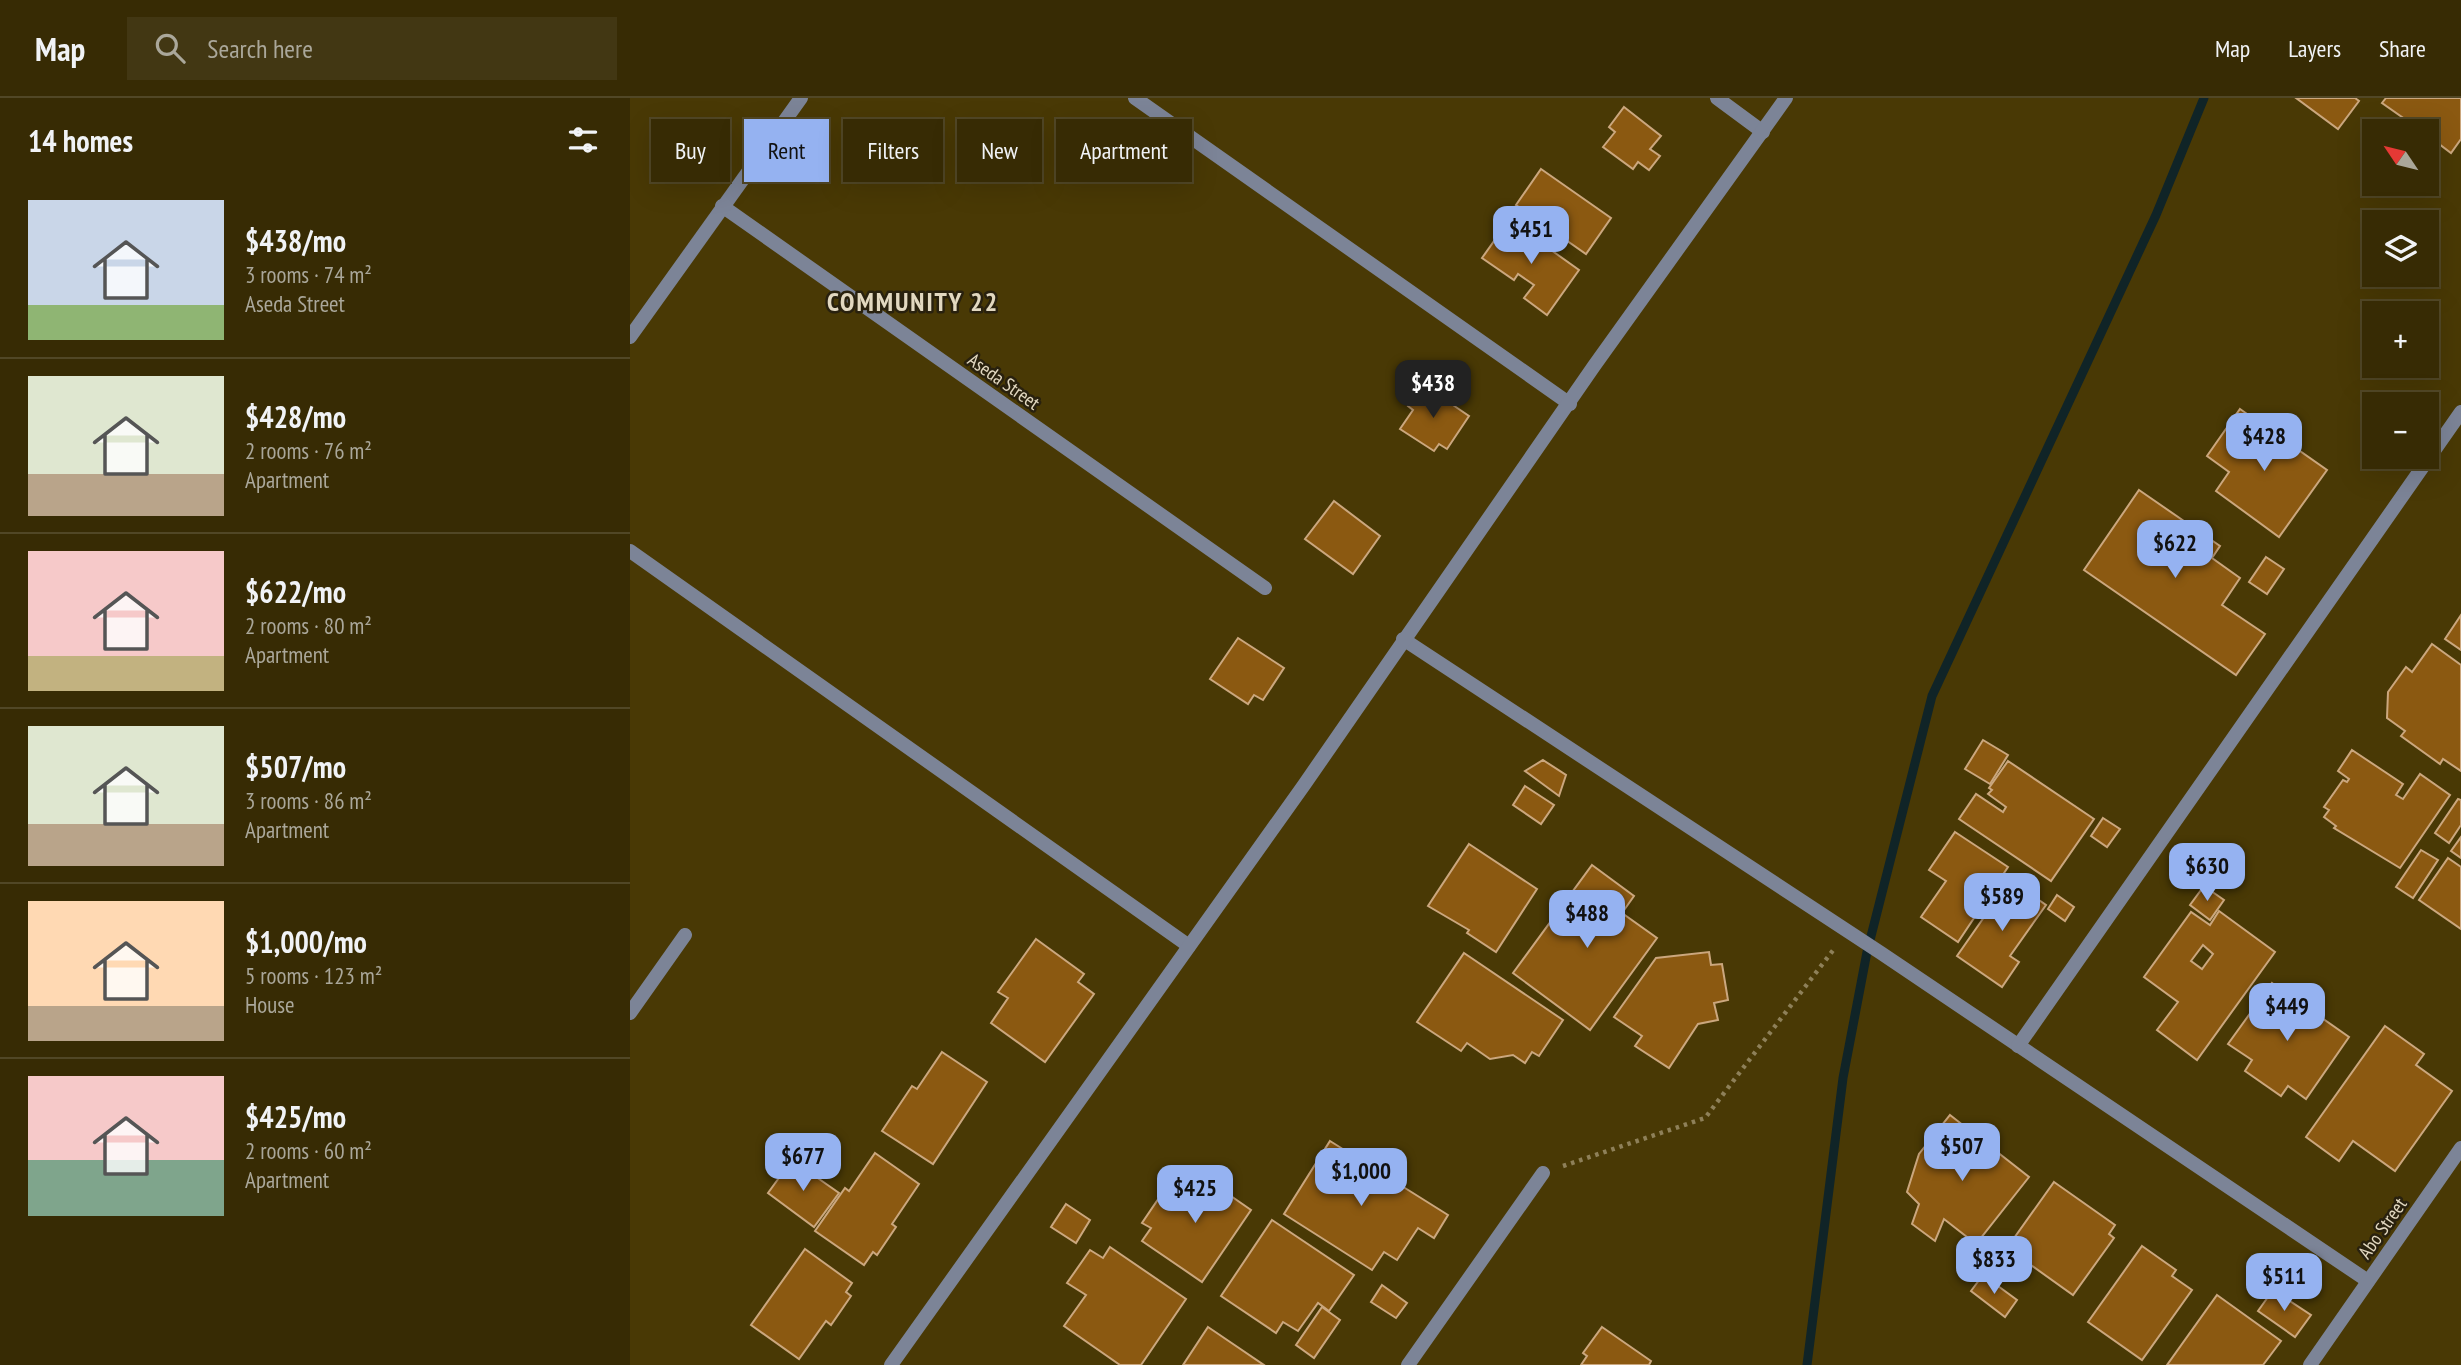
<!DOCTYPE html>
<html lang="en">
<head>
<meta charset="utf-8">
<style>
	body { margin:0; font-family:"PT Sans Narrow",sans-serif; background:#423713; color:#f1f3f6; height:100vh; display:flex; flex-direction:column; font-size:26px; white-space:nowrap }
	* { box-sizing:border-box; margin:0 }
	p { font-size:23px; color:#aaa79a }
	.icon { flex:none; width:38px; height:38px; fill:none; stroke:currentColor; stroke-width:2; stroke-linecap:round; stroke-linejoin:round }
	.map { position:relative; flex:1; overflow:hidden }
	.panel { display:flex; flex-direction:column; background:#372b04; width:630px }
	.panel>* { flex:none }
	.guide { position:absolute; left:21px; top:21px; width:665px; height:63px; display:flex; gap:14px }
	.needle { width:46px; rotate:305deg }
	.tools { position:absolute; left:1732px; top:21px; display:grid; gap:14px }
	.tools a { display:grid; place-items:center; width:77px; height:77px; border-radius:0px; background:#372b04; box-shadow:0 7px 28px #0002,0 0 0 2px #514726; font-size:35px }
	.price { position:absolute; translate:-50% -60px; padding:0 16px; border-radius:14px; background:#95b2f1; color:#111; font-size:23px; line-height:46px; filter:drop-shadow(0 2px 4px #0008) }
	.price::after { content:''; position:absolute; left:50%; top:42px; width:21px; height:16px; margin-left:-10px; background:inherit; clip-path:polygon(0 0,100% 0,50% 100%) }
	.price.on { background:#222; color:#fff }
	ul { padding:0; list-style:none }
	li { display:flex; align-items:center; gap:21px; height:175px; padding:0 28px }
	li+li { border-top:2px solid #514726 }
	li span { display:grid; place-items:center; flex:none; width:196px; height:140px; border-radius:0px; color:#555 }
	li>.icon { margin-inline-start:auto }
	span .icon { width:84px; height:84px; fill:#fffc; stroke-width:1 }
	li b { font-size:30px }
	h2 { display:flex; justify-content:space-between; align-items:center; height:84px; padding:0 28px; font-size:30px }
	.chip { padding:0 24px; border-radius:0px; background:#372b04; box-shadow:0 7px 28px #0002,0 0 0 2px #514726; font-size:24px; line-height:63px }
	.chip.on { background:#95b2f1; color:#111 }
	header { display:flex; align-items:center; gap:42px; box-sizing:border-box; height:98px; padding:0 35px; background:#372b04; border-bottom:2px solid #514726 }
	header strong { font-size:33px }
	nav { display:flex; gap:38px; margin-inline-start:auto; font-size:24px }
	.search { width:490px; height:63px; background:#423713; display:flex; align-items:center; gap:18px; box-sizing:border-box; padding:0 24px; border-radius:0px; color:#aaa79a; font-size:26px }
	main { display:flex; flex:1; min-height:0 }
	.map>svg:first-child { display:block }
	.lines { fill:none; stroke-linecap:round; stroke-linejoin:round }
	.stream { stroke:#102427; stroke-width:9 }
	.building { fill:#8b5911; stroke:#cba77e; stroke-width:2; fill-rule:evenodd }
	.path { stroke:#8e8059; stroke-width:4.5; stroke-dasharray:3.5 5; stroke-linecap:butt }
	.minor { stroke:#7c8497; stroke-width:14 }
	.labels { text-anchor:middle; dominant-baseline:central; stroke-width:5; stroke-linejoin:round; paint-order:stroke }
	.street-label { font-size:19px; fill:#e2d8c0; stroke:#29210e }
	.district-label { font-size:26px; font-weight:bold; letter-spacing:2px; fill:#e2d8c0; stroke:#29210e }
</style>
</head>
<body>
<header>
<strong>Map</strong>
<div class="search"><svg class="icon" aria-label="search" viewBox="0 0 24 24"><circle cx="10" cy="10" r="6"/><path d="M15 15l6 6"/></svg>Search here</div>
<nav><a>Map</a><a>Layers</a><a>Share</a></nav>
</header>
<main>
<section class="panel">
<h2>14 homes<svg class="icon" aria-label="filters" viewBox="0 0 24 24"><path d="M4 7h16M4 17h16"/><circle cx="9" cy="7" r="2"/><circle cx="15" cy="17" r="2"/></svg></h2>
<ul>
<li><span style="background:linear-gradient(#c9d6e8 75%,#8fb573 0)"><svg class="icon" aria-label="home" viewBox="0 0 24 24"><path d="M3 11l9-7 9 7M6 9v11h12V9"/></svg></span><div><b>$438/mo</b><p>3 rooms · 74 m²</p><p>Aseda Street</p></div></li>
<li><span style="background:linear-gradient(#dfe7d0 70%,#b9a48a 0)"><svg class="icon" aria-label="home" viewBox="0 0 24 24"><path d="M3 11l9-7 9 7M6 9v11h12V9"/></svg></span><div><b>$428/mo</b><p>2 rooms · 76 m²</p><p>Apartment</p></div></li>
<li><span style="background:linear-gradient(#f6c9c9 75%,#c2b280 0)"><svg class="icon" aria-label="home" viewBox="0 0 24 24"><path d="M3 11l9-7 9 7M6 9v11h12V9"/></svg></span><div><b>$622/mo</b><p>2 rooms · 80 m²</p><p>Apartment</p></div></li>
<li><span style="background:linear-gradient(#dfe7d0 70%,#b9a48a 0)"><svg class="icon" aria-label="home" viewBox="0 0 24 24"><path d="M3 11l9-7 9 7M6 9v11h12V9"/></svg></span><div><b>$507/mo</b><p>3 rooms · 86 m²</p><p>Apartment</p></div></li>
<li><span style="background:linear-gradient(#ffd9b3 75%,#b9a48a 0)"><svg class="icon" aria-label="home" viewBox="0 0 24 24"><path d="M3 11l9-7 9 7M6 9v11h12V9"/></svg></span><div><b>$1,000/mo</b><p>5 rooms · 123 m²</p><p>House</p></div></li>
<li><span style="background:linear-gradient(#f6c9c9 60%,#7fa58c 0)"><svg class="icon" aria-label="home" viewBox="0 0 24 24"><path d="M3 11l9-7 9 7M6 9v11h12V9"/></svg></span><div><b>$425/mo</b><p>2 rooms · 60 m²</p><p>Apartment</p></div></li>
</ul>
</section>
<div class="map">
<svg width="1831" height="1267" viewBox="0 0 1831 1267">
	<rect width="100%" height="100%" fill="#493905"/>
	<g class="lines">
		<!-- stream -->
		<path class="stream" d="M1177 1267 1213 980 1237 854 1302 598 1526 117 1574 0"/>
	</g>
	<!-- building -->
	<g class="building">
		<path d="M1666 0H1725L1729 3 1708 31Z"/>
		<path d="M1756 0H1831V41L1821 55 1805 43 1797 53V33H1772L1779 24 1752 5Z"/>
		<path d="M994 9 1031 38 1020 51 1030 58 1019 72 1008 64 1003 71 973 49 985 34 979 29Z"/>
		<path d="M911 71 981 120 956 156 886 107Z"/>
		<path d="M879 122 949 172 917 217 894 200 904 187 888 176 884 182 852 160Z"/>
		<path d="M792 286 839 318 817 351 809 346 804 353 770 331 783 312 778 308Z"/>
		<path d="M1610 311 1697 372 1649 439 1586 393 1599 374 1577 358Z"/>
		<path d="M1509 392 1590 448 1582 460 1610 480 1592 507 1635 536 1606 577 1454 472Z"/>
		<path d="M704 403 750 438 723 476 675 441Z"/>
		<path d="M1636 459 1654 471 1637 496 1619 484Z"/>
		<path d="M1831 517V552L1815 541Z"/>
		<path d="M608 540 654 570 633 602 624 597 618 606 580 581Z"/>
		<path d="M1802 546 1831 567V673L1813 661 1810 666 1771 638 1775 633 1757 620 1758 594 1776 569 1782 574Z"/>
		<path d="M1353 642 1378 657 1360 686 1335 671Z"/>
		<path d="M1722 652 1773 686 1766 697 1773 701 1790 676 1820 697 1770 770 1704 730 1706 728 1694 719 1699 712 1694 709 1713 682 1717 684 1719 681 1708 673Z"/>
		<path d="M913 662 936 677 929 698 895 673Z"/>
		<path d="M1378 663 1464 721 1421 783 1329 721 1346 696 1373 714 1376 709 1358 696 1362 692 1359 690Z"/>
		<path d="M895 688 924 707 911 726 883 707Z"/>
		<path d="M1828 701 1831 702V727L1819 745 1805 735Z"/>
		<path d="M1473 720 1490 731 1477 749 1461 738Z"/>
		<path d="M1325 734 1378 769 1328 844 1291 819 1316 783 1299 772Z"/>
		<path d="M1831 739V760L1821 753Z"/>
		<path d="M839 746 907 791 866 854 837 835 839 832 798 808Z"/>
		<path d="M1791 752 1808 762 1783 800 1766 789Z"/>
		<path d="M1818 760 1831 769V831L1789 802Z"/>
		<path d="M962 767 1004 798 992 815 1027 840 960 932 883 875Z"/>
		<path d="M1380 782 1416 807 1380 858 1389 864 1372 889 1327 858Z"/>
		<path d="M1574 788 1594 802 1580 822 1560 807Z"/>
		<path d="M1427 797 1444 809 1435 823 1418 811Z"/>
		<path d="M1589 813 1645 854 1567 962 1527 932 1548 904 1514 879 1561 814 1580 827ZM1573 847 1583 856 1572 871 1561 863Z"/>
		<path d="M406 841 454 876 448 884 464 896 415 964 361 925 378 900 368 894Z"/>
		<path d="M1079 854 1081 867 1092 866 1098 902 1084 905 1088 922 1068 926 1039 970 1005 948 1012 938 984 919 1026 860Z"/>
		<path d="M834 855 933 922 909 958 902 954 895 965 883 957 860 961 837 945 831 953 787 924Z"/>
		<path d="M1642 885 1719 939 1676 1001 1658 988 1651 998 1615 973 1622 962 1598 946Z"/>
		<path d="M1755 928 1794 956 1786 967 1822 993 1765 1073 1723 1043 1709 1063 1676 1039Z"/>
		<path d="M312 954 357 984 303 1066 252 1033 282 988 287 991Z"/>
		<path d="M1320 1017 1399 1079 1346 1146 1314 1121 1305 1143 1282 1126 1289 1106 1277 1094 1289 1056Z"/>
		<path d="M700 1043 818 1117 804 1140 788 1130 767 1162 754 1154 742 1172 654 1116Z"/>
		<path d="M245 1055 289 1086 262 1126 266 1129 247 1157 243 1154 234 1167 185 1133 215 1090 219 1093Z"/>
		<path d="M162 1062 209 1095 184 1129 138 1095Z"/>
		<path d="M562 1071 621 1112 572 1184 512 1143 521 1130 512 1125 531 1097 539 1103Z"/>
		<path d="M1424 1084 1485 1127 1479 1136 1484 1140 1443 1197 1377 1150Z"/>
		<path d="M436 1106 460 1122 446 1145 421 1129Z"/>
		<path d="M642 1122 724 1177 699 1213 688 1205 668 1233 653 1224 646 1235 591 1198Z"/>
		<path d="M1512 1148 1546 1172 1542 1178 1562 1192 1512 1262 1458 1224Z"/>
		<path d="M480 1149 556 1201 511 1267H490L434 1228 456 1197 437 1185 460 1152 473 1160Z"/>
		<path d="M175 1151 222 1185 216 1194 221 1198 201 1227 196 1223 169 1261 121 1227Z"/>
		<path d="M1353 1177 1387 1202 1375 1219 1341 1193Z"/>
		<path d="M752 1187 777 1205 766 1220 741 1204Z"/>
		<path d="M1643 1192 1681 1217 1665 1239 1628 1213Z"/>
		<path d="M1587 1197 1651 1243 1633 1267H1537Z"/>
		<path d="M692 1209 710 1222 684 1260 666 1247Z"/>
		<path d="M578 1229 634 1267H553Z"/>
		<path d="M972 1229 1021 1263 1019 1267H951L957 1258 953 1255Z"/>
	</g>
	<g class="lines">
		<!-- path -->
		<path class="path" d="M933 1068 1075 1020 1204 851"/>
		<!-- minor -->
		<g class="minor">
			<path d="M505 0 940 306"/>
			<path d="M1087 0 1133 34"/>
			<path d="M92 108 635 490"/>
			<path d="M0 239 171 0"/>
			<path d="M0 453 559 848"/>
			<path d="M773 541 1251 855 1738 1183"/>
			<path d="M0 915 55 837"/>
			<path d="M1388 948 1831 314"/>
			<path d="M261 1267 674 687 964 268 1156 0"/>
			<path d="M778 1267 913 1075"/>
			<path d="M1680 1267 1831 1050"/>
		</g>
	</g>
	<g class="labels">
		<!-- street labels -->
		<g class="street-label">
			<text transform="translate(374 283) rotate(35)">Aseda Street</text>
			<text transform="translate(1752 1130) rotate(-55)">Abo Street</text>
		</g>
		<!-- district labels -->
		<g class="district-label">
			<text x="283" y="203">COMMUNITY 22</text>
		</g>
	</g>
</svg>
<div class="tools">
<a><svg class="needle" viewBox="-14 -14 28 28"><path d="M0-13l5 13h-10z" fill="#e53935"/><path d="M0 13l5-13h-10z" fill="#aaa79a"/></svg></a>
<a><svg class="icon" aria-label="layers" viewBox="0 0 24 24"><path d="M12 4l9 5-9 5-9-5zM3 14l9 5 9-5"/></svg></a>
<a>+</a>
<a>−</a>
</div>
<b class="price" style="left:901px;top:168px">$451</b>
<b class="price on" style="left:803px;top:322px">$438</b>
<b class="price" style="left:1634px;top:375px">$428</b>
<b class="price" style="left:1545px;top:482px">$622</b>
<b class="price" style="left:1577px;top:805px">$630</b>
<b class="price" style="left:1372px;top:835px">$589</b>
<b class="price" style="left:957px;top:852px">$488</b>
<b class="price" style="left:1657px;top:945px">$449</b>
<b class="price" style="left:1332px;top:1085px">$507</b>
<b class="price" style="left:173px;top:1095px">$677</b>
<b class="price" style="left:731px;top:1110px">$1,000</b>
<b class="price" style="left:565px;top:1127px">$425</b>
<b class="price" style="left:1364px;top:1198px">$833</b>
<b class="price" style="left:1654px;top:1215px">$511</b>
<div class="guide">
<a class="chip">Buy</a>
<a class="chip on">Rent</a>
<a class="chip">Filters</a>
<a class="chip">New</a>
<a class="chip">Apartment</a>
</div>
</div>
</main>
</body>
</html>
